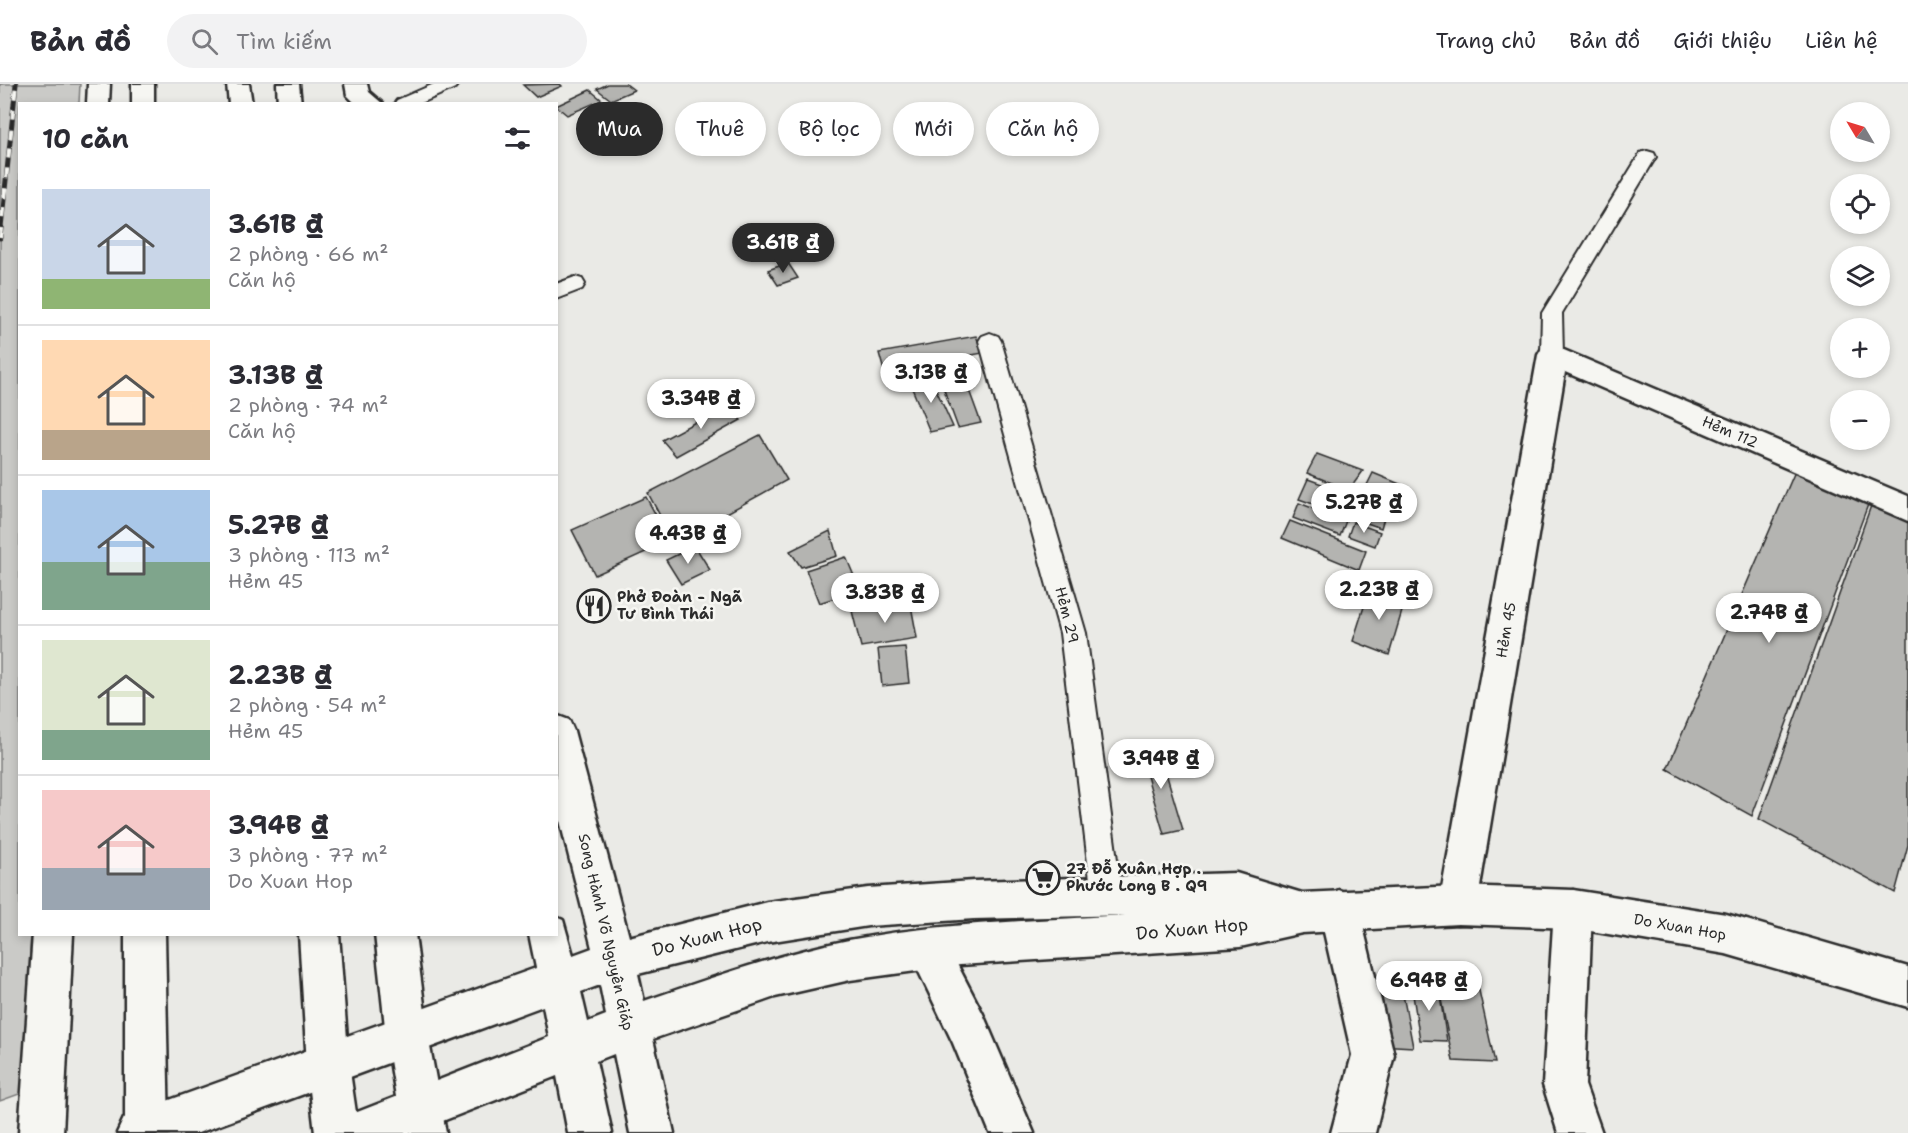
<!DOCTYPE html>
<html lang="vi">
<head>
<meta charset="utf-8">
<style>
	body { margin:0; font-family:"Shantell Sans",sans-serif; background:#f2f2f3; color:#2b2b33; height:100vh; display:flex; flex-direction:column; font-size:22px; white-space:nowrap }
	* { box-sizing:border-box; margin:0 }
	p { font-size:20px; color:#7c7c81 }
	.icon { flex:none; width:33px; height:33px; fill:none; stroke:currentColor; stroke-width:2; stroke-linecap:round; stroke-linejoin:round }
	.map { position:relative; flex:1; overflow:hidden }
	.side { position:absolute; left:18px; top:18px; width:540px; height:834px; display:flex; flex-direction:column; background:#fff; border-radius:0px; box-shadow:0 3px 9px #0003 }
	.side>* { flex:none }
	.hud { position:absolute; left:576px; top:18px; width:570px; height:54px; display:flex; gap:12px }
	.needle { width:39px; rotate:308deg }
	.buttons { position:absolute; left:1830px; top:18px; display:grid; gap:12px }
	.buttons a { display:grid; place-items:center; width:60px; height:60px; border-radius:50%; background:#fff; box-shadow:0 3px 9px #0003; font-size:30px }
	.price { position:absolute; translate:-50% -51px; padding:0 14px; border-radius:21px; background:#fff; color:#222; font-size:20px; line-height:39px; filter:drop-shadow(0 2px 3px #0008) }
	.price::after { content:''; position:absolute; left:50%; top:36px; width:18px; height:14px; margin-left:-9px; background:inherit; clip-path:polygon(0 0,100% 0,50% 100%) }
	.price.on { background:#2b2b2b; color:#fff }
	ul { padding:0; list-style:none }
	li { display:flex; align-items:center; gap:18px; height:150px; padding:0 24px }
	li+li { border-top:2px solid #e1e1e2 }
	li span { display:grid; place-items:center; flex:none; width:168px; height:120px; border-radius:0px; color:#555 }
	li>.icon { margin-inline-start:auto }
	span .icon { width:72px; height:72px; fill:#fffc; stroke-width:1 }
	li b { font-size:26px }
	h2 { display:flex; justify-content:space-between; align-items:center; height:72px; padding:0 24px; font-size:26px }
	.tag { padding:0 21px; border-radius:27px; background:#fff; box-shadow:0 3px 9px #0003; font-size:21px; line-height:54px }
	.tag.on { background:#2b2b2b; color:#fff }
	header { display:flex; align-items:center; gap:36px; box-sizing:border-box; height:84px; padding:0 30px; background:#fff; border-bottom:2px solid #e1e1e2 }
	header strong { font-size:28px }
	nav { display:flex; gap:33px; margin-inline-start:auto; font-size:21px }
	.search { width:420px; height:54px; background:#f2f2f3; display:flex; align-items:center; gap:15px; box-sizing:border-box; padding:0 21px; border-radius:33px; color:#7c7c81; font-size:22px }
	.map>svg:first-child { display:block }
	.green { fill:#cacac7; stroke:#7a7a79; stroke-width:1.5 }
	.building { fill:#b4b4b1; stroke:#2b2b2b; stroke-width:1.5 }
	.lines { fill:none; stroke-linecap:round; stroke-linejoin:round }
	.lane-casing { stroke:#2b2b2b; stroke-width:4 }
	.street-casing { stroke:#2b2b2b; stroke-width:5 }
	.secondary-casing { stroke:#2b2b2b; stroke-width:5 }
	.highway-casing { stroke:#2b2b2b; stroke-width:5 }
	.lane { fill:#f6f6f2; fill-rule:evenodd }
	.street { fill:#f6f6f2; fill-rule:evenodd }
	.secondary { fill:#f6f6f2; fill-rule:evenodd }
	.highway { fill:#f6f6f2; fill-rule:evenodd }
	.rail-casing { stroke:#2b2b2b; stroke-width:5 }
	.rail { stroke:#f6f6f2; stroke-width:4; stroke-dasharray:10; stroke-linecap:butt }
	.labels { text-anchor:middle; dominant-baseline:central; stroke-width:5; stroke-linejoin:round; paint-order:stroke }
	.street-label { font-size:15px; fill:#2b2b2b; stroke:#f6f6f2 }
	.poi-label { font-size:15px; font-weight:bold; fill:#2b2b2b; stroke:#f6f6f2; text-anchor:start }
	.near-street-label { font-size:18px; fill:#2b2b2b; stroke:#f6f6f2 }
</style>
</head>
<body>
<header>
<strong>Bản đồ</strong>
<div class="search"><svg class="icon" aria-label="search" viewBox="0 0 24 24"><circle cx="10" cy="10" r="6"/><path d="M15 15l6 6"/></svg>Tìm kiếm</div>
<nav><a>Trang chủ</a><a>Bản đồ</a><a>Giới thiệu</a><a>Liên hệ</a></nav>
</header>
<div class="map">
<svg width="1908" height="1049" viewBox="0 0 1908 1049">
	<rect width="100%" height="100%" fill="#eaeae6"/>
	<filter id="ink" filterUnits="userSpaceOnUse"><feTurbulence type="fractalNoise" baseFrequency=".0167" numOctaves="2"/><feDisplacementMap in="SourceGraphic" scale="12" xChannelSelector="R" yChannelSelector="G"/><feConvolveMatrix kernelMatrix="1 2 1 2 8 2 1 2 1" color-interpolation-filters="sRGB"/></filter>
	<g filter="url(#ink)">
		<!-- green -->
		<path class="green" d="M0 0H80L79 19 20 20V850L31 851 22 1009 0 1017Z"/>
		<!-- building -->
		<g class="building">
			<path d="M560 0 562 2 536 13 523 1Z"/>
			<path d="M608 0H626L634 6 611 16 597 5Z"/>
			<path d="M590 6 602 16 567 31 556 22Z"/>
			<path d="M788 179 798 194 778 201 768 186Z"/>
			<path d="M976 252 983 269 884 287 879 269Z"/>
			<path d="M962 287 981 339 958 344 939 292Z"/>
			<path d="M930 292 953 343 930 348 909 297Z"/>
			<path d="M727 321 741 336 676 372 662 356Z"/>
			<path d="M760 351 787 396 674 458 648 409Z"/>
			<path d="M1317 370 1363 387 1349 406 1307 389Z"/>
			<path d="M1796 385 1869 418 1752 732 1667 685Z"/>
			<path d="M1373 389 1402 401 1394 419 1364 407Z"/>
			<path d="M1308 395 1387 424 1381 444 1299 415Z"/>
			<path d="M646 413 670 457 595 491 572 446Z"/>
			<path d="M1873 416 1908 431V761L1895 809 1759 735Z"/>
			<path d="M1299 419 1346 437 1340 452 1293 434Z"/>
			<path d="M1290 437 1366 467 1359 486 1282 454Z"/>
			<path d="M1353 438 1380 448 1375 462 1348 452Z"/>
			<path d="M830 447 837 472 801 483 790 467Z"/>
			<path d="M695 462 710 486 681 500 666 476Z"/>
			<path d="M846 473 860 506 819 519 806 486Z"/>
			<path d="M1370 504 1405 517 1389 571 1353 557Z"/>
			<path d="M910 516 917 554 861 563 852 527Z"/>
			<path d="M905 563 909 599 882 602 878 565Z"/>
			<path d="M1158 662 1183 746 1164 750 1139 665Z"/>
			<path d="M1411 898 1438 900 1447 957 1420 956Z"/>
			<path d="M1366 900H1401L1413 963 1378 961Z"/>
			<path d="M1438 900 1478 902 1495 979 1453 977Z"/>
		</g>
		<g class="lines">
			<defs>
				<g id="lane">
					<path d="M434 0H458L455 4 419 20H394L397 16Z"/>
					<path d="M1647 67 1654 69 1656 73 1562 229 1563 271 1560 276 1552 279 1544 276 1541 271 1542 229 1638 73 1640 69Z"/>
					<path d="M575 193 582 195 585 200 582 205 556 215V200Z"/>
					<path d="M990 249 998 252 1001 257 1086 549 1122 812 1118 823 1107 827 1096 823 1092 812 1060 549 979 257 982 252Z"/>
				</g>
				<g id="street">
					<path d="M1552 261 1908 412V437L1565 288 1477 821 1472 835 1458 840 1444 835 1439 821 1538 271 1542 264Z"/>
					<path d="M1339 806 1353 812 1359 826 1394 971 1375 1049H1331L1352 971 1319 826 1325 812Z"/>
					<path d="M1573 806 1587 811 1592 825 1585 1001 1602 1049H1558L1543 1001 1554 825 1559 811Z"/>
					<path d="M928 845 942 851 983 930 1034 1049H990L953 959 908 865 914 851Z"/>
				</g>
				<g id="secondary">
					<path d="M345 0H367L369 8 383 20H356L347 11Z"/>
					<path d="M556 631 569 636 574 647 629 853 767 818 868 804 974 797 1236 789 1302 809 1458 802 1573 806 1726 830 1908 883V923L1726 870 1573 844 1458 840 1302 849 1240 863 960 881 850 896 775 913 653 955 674 1049H630L614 970 596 977 612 1049H568L557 992 412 1049H335L342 1034 549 953 543 922 198 1049H117L124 1034 139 1027 536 884 529 850H556V833L563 836 573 871 592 864 556 721ZM1125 831C1033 837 939 839 849 856 778 870 712 894 644 917L638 890 767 858 868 842 974 835ZM600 901 606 931 588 938 581 908Z"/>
				</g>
				<g id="highway">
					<path d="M88 0H110L109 20H87Z"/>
					<rect x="132" y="0" width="22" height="20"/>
					<path d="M227 0H249L252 20H229Z"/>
					<path d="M277 0H299L301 20H278Z"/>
					<path d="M33 850H73L63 1049H19Z"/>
					<path d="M125 850H165L169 1049H125Z"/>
					<path d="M299 850H339L349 981 359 1049H315L307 981Z"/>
					<path d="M375 850H415L428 952 446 1049H402L386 952Z"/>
				</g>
			</defs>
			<!-- lane casing -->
			<use href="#lane" class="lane-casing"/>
			<!-- street casing -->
			<use href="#street" class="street-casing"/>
			<!-- secondary casing -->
			<use href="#secondary" class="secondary-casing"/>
			<!-- highway casing -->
			<use href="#highway" class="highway-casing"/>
			<!-- lane -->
			<use href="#lane" class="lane"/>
			<!-- street -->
			<use href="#street" class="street"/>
			<!-- secondary -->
			<use href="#secondary" class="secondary"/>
			<!-- highway -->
			<use href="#highway" class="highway"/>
			<defs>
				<path id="rail" d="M0 154 16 0"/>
			</defs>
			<!-- rail casing -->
			<use href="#rail" class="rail-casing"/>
			<!-- rail -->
			<use href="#rail" class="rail"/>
		</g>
	</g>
	<!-- icons -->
	<defs>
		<symbol id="restaurant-ring" viewBox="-11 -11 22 22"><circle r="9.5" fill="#f6f6f2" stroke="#2b2b2b" stroke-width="1.5"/><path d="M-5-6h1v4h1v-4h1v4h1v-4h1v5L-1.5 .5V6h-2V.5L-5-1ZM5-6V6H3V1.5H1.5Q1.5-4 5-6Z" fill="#2b2b2b"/></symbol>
		<symbol id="supermarket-ring" viewBox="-11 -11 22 22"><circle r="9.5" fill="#f6f6f2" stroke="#2b2b2b" stroke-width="1.5"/><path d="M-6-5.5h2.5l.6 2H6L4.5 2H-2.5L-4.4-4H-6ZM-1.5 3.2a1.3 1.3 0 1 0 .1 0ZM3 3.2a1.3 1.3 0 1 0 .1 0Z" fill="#2b2b2b"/></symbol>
	</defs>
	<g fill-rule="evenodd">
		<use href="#restaurant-ring" x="575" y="503" width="38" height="38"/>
		<use href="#supermarket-ring" x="1024" y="775" width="38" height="38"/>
	</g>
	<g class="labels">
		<!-- street labels -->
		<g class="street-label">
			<text transform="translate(1730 348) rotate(23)">Hẻm 112</text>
			<text transform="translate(1067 531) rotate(76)">Hẻm 29</text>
			<text transform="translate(1506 546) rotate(-80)">Hẻm 45</text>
			<text transform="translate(1680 843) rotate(10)">Do Xuan Hop</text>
			<text transform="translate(606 848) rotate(77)">Song Hành Võ Nguyên Giáp</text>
		</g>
		<!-- poi labels -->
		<g class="poi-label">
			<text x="617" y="513">Phở Đoàn - Ngã<tspan x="617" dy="17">Tư Bình Thái</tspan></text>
			<text x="1066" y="785">27 Đỗ Xuân Hợp .<tspan x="1066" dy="17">Phước Long B . Q9</tspan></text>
		</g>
		<!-- near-street labels -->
		<g class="near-street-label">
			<text transform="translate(1192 845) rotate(-5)">Do Xuan Hop</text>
			<text transform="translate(707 853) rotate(-14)">Do Xuan Hop</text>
		</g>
	</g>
</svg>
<div class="buttons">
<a><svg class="needle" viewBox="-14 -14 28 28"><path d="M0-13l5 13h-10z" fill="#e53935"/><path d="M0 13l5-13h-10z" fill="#7c7c81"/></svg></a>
<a><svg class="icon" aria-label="locate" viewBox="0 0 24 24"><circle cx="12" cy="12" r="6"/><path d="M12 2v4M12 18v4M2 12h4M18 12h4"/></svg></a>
<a><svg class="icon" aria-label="layers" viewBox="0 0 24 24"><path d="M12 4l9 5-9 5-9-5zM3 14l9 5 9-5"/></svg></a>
<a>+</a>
<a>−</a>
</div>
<b class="price on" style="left:783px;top:190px">3.61B ₫</b>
<b class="price" style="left:931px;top:320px">3.13B ₫</b>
<b class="price" style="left:701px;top:346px">3.34B ₫</b>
<b class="price" style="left:1364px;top:450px">5.27B ₫</b>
<b class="price" style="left:688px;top:481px">4.43B ₫</b>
<b class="price" style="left:1379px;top:537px">2.23B ₫</b>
<b class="price" style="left:885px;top:540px">3.83B ₫</b>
<b class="price" style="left:1769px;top:560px">2.74B ₫</b>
<b class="price" style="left:1161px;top:706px">3.94B ₫</b>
<b class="price" style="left:1429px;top:928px">6.94B ₫</b>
<div class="hud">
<a class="tag on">Mua</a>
<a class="tag">Thuê</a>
<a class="tag">Bộ lọc</a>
<a class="tag">Mới</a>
<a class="tag">Căn hộ</a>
</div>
<section class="side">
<h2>10 căn<svg class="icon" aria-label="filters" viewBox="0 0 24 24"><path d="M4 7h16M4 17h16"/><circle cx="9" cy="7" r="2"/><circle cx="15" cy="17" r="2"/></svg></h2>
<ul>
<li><span style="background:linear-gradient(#c9d6e8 75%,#8fb573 0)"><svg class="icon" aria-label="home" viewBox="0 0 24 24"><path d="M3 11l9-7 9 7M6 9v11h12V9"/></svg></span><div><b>3.61B ₫</b><p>2 phòng · 66 m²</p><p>Căn hộ</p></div></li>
<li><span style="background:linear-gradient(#ffd9b3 75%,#b9a48a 0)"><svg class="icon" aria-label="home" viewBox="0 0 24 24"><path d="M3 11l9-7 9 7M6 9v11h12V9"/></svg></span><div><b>3.13B ₫</b><p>2 phòng · 74 m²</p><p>Căn hộ</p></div></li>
<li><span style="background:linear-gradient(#a9c7e8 60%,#7fa58c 0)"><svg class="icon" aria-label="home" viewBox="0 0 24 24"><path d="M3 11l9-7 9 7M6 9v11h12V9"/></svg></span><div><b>5.27B ₫</b><p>3 phòng · 113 m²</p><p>Hẻm 45</p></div></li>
<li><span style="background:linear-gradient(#dfe7d0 75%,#7fa58c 0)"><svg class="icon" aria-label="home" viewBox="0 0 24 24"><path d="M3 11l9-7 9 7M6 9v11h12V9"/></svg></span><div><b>2.23B ₫</b><p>2 phòng · 54 m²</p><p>Hẻm 45</p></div></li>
<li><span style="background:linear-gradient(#f6c9c9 65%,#9aa5b1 0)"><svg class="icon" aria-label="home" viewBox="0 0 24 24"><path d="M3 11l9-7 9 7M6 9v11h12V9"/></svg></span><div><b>3.94B ₫</b><p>3 phòng · 77 m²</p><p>Do Xuan Hop</p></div></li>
</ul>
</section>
</div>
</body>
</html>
